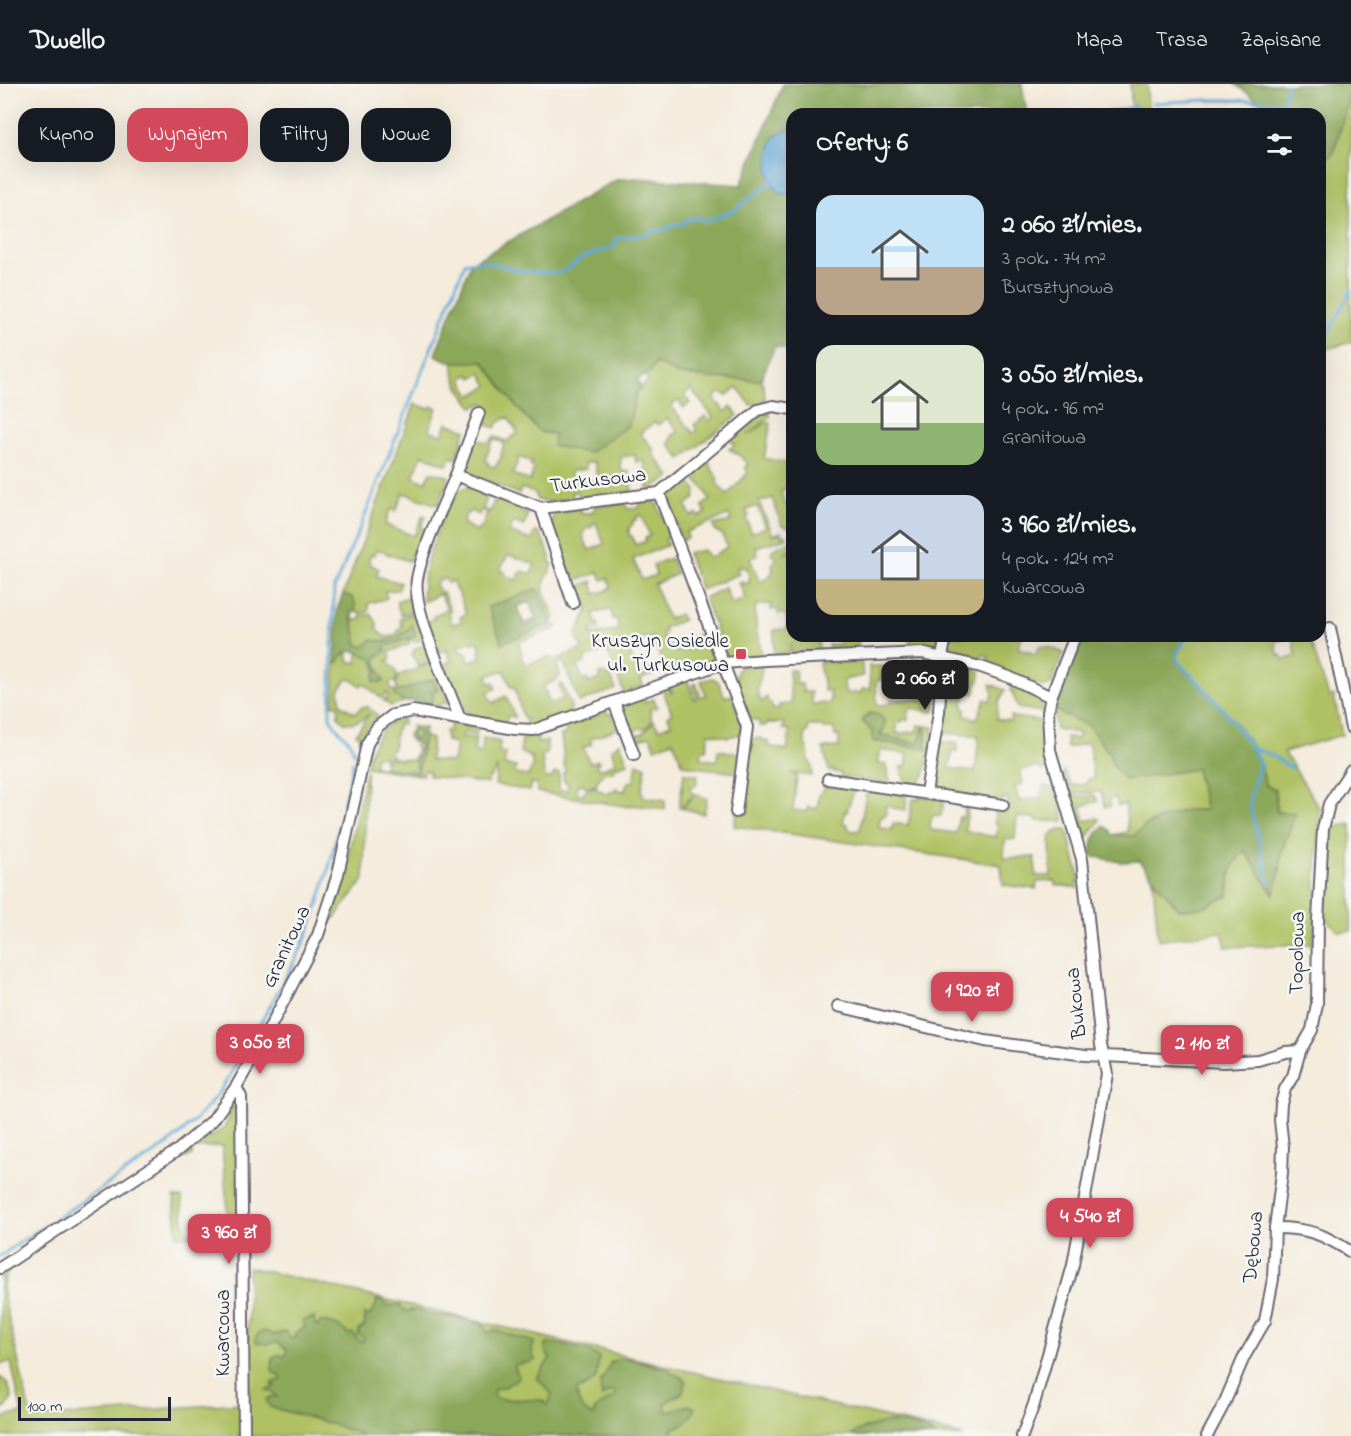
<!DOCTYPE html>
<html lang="pl">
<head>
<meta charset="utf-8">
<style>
	body { margin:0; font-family:"Indie Flower",sans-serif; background:#20242c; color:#f1f3f6; height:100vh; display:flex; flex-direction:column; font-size:22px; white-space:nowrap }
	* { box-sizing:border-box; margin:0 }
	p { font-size:20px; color:#9ea1a6 }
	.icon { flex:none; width:33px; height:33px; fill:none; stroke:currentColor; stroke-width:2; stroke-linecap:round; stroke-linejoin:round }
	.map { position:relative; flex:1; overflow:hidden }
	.drawer { position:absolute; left:786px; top:24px; width:540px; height:534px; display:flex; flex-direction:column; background:#171b24; border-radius:18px; box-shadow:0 6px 24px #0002 }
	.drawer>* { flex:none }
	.guide { position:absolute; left:18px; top:24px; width:570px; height:54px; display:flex; gap:12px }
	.scale { position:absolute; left:18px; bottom:15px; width:153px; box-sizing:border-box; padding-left:6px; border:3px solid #22223b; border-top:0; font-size:16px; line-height:21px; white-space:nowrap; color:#22223b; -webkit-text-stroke:4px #f6f6f2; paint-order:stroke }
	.price { position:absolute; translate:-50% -51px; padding:0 14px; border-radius:12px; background:#d1495b; color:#fff; font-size:20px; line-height:39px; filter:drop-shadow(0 2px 3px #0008) }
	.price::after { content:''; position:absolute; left:50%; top:36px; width:18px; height:14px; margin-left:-9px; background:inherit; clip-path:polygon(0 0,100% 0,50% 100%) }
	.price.current { background:#222; color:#fff }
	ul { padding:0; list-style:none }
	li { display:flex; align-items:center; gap:18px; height:150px; padding:0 30px }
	li span { display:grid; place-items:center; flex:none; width:168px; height:120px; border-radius:18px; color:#555 }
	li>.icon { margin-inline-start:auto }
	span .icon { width:72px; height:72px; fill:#fffc; stroke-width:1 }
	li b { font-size:26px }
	h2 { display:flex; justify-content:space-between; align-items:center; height:72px; padding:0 30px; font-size:26px }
	.pill { padding:0 21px; border-radius:18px; background:#171b24; box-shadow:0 6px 24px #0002; font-size:21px; line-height:54px }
	.pill.current { background:#d1495b; color:#fff }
	header { display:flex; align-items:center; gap:36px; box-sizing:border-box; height:84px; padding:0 30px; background:#171b24; border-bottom:2px solid #363941 }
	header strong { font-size:28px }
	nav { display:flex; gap:33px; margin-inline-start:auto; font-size:21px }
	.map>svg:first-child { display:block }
	.green { fill:#afc164; stroke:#687250; stroke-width:1.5; fill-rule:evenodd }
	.forest { fill:#8ba75a; stroke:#56644a; stroke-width:1.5; fill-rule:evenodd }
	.water { fill:#61a9d8; stroke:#42668a; stroke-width:1.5 }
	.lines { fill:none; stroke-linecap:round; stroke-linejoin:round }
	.stream { stroke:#61a9d8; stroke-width:3 }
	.minor-casing { stroke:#6c6873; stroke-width:14 }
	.minor { stroke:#fff; stroke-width:10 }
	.poi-dot { fill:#d1495b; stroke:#f6f6f2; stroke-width:2 }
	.labels { text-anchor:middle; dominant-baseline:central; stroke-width:5; stroke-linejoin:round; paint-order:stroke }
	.street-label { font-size:21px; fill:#22223b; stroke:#f6f6f2 }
	.poi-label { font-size:21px; fill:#22223b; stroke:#f6f6f2; text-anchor:end }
</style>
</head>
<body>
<header>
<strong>Dwello</strong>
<nav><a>Mapa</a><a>Trasa</a><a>Zapisane</a></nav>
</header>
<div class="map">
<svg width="1351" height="1352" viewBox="0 0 1351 1352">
	<rect width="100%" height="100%" fill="#f6f6f2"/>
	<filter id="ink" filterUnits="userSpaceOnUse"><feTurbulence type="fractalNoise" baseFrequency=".0167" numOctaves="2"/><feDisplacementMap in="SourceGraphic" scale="12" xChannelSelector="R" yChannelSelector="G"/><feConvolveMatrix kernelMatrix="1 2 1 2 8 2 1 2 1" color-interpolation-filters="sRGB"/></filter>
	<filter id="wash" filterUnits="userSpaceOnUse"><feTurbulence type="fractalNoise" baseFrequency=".008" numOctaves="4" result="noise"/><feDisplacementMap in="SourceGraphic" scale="24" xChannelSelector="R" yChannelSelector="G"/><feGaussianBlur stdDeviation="1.35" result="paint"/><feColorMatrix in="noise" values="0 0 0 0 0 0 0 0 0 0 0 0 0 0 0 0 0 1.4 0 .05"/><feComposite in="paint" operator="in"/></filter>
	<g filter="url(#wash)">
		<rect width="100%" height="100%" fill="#f4ebdb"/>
		<!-- green -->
		<g class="green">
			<path d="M1130 0H1147L1148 30H1132Z"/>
			<path d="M1351 9V258L1320 267V78L1333 70Z"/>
			<path d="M483 277C493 291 530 343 542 348 558 354 610 343 629 341L636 309 648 297 645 291 656 278 677 290 710 294 761 296 764 302 765 315 761 321H751L737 303 726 312 721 308 714 314 725 328 731 323 738 331 681 375 669 360 672 352 678 348 667 334 658 341 655 338 640 349 655 367 653 370 671 393 650 405 648 404 644 377 636 378 635 371 621 373 620 383 623 388 629 387 632 408 580 415 578 408H572L573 415 550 418 537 416 535 409 521 404 519 410 464 388 462 386 475 355 489 359 494 352 508 358 509 355 518 349 508 333 498 339 495 344 482 338 488 324 484 319 473 323C463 311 451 294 454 278ZM481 289 488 302 471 312 462 295 469 290 472 294ZM691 305 713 333 709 337 705 332 694 341 697 346 693 349 671 322 678 316 684 324 690 319 684 311ZM493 355 504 359 501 371 502 372 495 383 488 381V378L485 377ZM519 373 532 378 530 382 534 384 530 397 513 390ZM595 378 597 396 572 399 571 387 586 385 585 379Z"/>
			<path d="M415 320 430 325 431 322 437 324 429 346 442 351 447 339 466 346 456 375 450 373 447 381 422 371 413 393 426 398 430 388 448 392 449 395 438 421 403 409 396 427 392 425 388 430 386 441 414 452 423 431 426 432 421 444 428 448 421 469 413 466 409 477 387 470 383 466 380 467 376 465 374 471H370L369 476 370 480 379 485 376 492 401 499 398 506 385 507 387 514 368 520 369 527 361 530 358 527 352 530 355 537 361 535V532L371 530 378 541 376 542C381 552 386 556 396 550L402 542 400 535 415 528 424 554 415 558 409 555V560L389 568 391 575 387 576 391 582 394 584 397 591 395 599 394 597 389 600 392 607 397 605 396 600 399 591 434 579 448 618 447 620 443 618 439 622 429 620 431 619V607L437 606V602L432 597 399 614 404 618 390 622 383 616 389 613 388 609 381 614 363 599 361 602 352 596 347 595 339 606 341 621 355 629 362 623H368L378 632 368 642 361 655 356 650 369 630C361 637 357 639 345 639L337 631 339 630 338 621H333L335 579 338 578 342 569 348 566V577L357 579 359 567 373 575 379 599 384 598 376 577 377 572 386 566 384 563 416 551 412 542C397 555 391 559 371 556L365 563 358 561 351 530 352 513 343 510Z"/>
			<path d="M769 328 770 333 748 351 767 338 771 339 764 374 791 380 792 377V402L781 407 785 420 788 421 792 419V442L787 443 782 441 772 414 759 418 773 451 781 448 782 452 786 451 787 454 756 463 758 471 750 474 759 497H763L773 488 772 481 777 474 771 470 773 465 791 458 792 466 784 470 792 467V552H818L819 568 791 569V560L790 569 774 570V546L787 545 786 530H778V525L771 526V520L756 521 755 528 757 551 759 552 761 571 729 574 726 572 704 514 725 504 731 520 745 515 739 498 742 497 744 500 750 498 747 484 739 483 737 485 739 490 701 506 687 469 703 466 710 474 727 463 722 450 715 447 713 441 731 437 729 431 686 448 688 454 682 456 666 414 669 405 685 392 696 406 695 414 686 421 691 432 697 430 699 433 706 429 702 422 710 416 704 405 694 394 698 390 695 385 706 376 710 381 718 396 716 398 727 411 748 389 745 383 748 380 738 370 729 365 735 361 730 356 760 331ZM757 422 766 443 752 449 746 434 749 432 746 426Z"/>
			<path d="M468 402 484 406 483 410 479 411 487 414 483 425 490 428 494 417 497 418 500 413 522 421 520 427 528 430 524 442 514 438 510 444V449L532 456 535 448 540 449 550 472V477L553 481C538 507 543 505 555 532L552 540 558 542 555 545 518 558 522 568 521 572 526 581 548 573 555 576 582 565 576 551 589 524H587L579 502 592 497 595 510 606 507 611 503 608 494 602 496 599 489 576 496 574 489 570 492 551 442C550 425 567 426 581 424V430L593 428 595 422 625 419 628 425 639 424 640 416 652 415 657 419 671 452 665 455 668 461 633 475 642 496 656 491 653 481 671 474 677 490 654 500 668 535 680 530 683 536 664 544 665 549 662 550 667 563 673 561 676 568 685 565 683 557 706 547 713 564V575L709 579 668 592 652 553 647 555 646 553 626 560 637 586 652 584 654 590 641 595 643 602 624 609 607 566 584 575 585 579 577 582 583 596 587 595 589 599 600 595 599 590 603 589 611 593 616 605 579 618 563 577 557 580 560 591 557 596 543 602 550 620 563 615 559 601 562 600 571 622 570 631 541 641 526 643V635L523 634 514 602 511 603 504 586 487 592 490 600 494 598 496 604 487 609 493 619 506 612 515 633 508 632 505 640 467 631 444 580 451 577 447 567 439 568 428 538 434 534 433 532 447 525 440 510 423 518C419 482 439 446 451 413L455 409ZM481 426 487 428 482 444 479 443 477 448 463 439 466 430 472 427 479 431ZM641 431 650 452 645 454 646 457 635 461 632 452 629 451V444L633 440 632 438 637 435 636 433ZM596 439 604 460 589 466 583 452 586 445 592 443 591 441ZM508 471 535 480 531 490 523 487 522 489H520L517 496 507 493 505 488 500 486ZM445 494 447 499 453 497 456 507H458L466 530 460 533 462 537 454 540 451 538 449 529 451 528 443 508 441 509 436 501 437 497ZM537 505 552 540 502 559 488 523ZM611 526 613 535H617L618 546 591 551V546L599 544 598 539H595L594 529ZM471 557 472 559 478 557 481 566 479 568 481 573 469 578 466 568 460 567 458 562Z"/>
			<path d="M409 513 412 514 415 526 401 531 396 517Z"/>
			<path d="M839 552 858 554V565L856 567 831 568 828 561 839 560Z"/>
			<path d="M911 552H942L932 566 911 564 909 557 912 556Z"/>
			<path d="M950 552H1022L1018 564 1035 570 1040 562 1049 563 1064 569 1051 601 1045 603 988 581V572L983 571 979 578 952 570 948 564Z"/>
			<path d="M1188 552H1287V554L1276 558 1278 572 1281 571 1283 576 1296 572 1293 552H1309L1329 613 1334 612 1342 651 1284 668 1320 725 1313 860 1226 863 1222 848 1158 856 1153 795 1179 825 1228 812C1230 791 1229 782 1245 766L1274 809 1279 791 1282 766 1296 729 1277 728 1275 706 1265 701C1261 658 1207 607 1177 577V569Z"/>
			<path d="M423 561 427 562 433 578 418 583 412 570 415 565Z"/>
			<path d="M913 574 932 577 937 582 936 627 932 628 910 624 908 636 903 635 902 638H898L896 649C904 651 908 647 916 648L918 641 934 643 931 664 926 663V645L923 644 920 659 897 657 890 652 880 651 884 645 885 637 877 630 867 631 862 637C870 643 874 647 873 657L930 665C928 679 927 691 917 701L908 702 905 697 900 683H906L908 670 880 666 877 679 885 680 890 697 888 700 841 693V689L834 688V686L829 687 823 664 839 663V652H835L834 644 823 645 822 642H808V648L805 649V659L809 672 807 674 812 682V692L790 689 797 692 793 726 807 728 808 723 817 725 819 711 825 703H829L830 699 854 704C854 714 848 718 847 728L845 727 843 740H848V744L852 747 860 746 866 709H868V705L906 710V726L892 724 887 721 885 723 887 730 880 734 879 744 892 745 893 739 908 741 913 715 918 716 919 712 944 716 941 732 933 731 930 740 931 746 956 749 959 733 963 734 965 723 968 724 965 747 996 753 998 741 994 739 995 728 1006 729 1008 715 1003 714 1002 717 938 706 933 696 939 658 958 659 957 667H953L949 684 975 688 979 652 944 649 945 645 941 644 947 584 952 580 980 587V593L974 610 967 608 962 624 966 625 964 631 977 635 985 615 990 617 993 610 990 600 1005 606 998 620 997 635 1010 637 1011 632 1013 633 1041 637 1044 640 1049 682 1044 687 1035 683 1020 686 1023 699 1015 703 1019 717 1038 713 1040 715 1043 702 1053 704 1065 736 1064 737H1036L1035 734 1017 733 1015 755 1005 756 1004 774 1035 773 1036 792H1051L1050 753 1056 747 1067 745 1081 798H1077L1078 804 1055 801V797L1037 798 1036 805 1003 801 1001 781 734 742 751 655 758 654 768 657V662L787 666 790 646 783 645 784 639H768L765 642H759L760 638 750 635 735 594 739 583 762 580C763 595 752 603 761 618L767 613 768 619H771L772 625H779V621L791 620 789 586H795L796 600H802L803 608H811L812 620 830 619V607H824C824 597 820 590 819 578L861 576 863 592 844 596 845 609H861L862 605H870L869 582H883V595L876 597 877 621 891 620V616L920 615 921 591H913Z"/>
			<path d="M712 594 718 597 725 613 732 611 742 641 741 650 728 653 709 649 706 666H702L701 674 717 677 718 666 739 669 736 689 683 681 673 657 655 664 650 652 637 656 635 651 643 649 654 637 659 645 671 640 668 632 672 630 662 604 668 602 671 609 672 608 670 602 687 595 694 615 697 614 692 601 696 599 701 613 706 611 701 597Z"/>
			<path d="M1013 600C1027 606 1043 611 1043 628L1018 624 1012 608 1010 607Z"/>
			<path d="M643 612 645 618 654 615 657 623 650 625 652 637 644 645 640 644 634 648 631 641 627 642 622 626 626 618Z"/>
			<path d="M1053 622C1062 632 1075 634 1086 640 1099 648 1117 682 1125 696L1196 685 1206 726H1186L1148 740 1133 752 1111 751 1128 748 1125 720 1118 722 1115 713 1109 715 1111 722 1105 723 1101 708 1070 710C1064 704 1062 695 1064 687L1071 701H1084L1089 695 1094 694 1090 674 1092 673 1088 659 1067 664 1066 653 1077 655 1079 649 1056 645Z"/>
			<path d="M605 628 612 631 619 644 590 655 592 660 583 664 590 679 598 676 599 679 596 680V683L600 685 616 679 611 665 620 659 628 679 616 683 612 688H604L594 702 585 703 583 700 577 701V710H583L586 706 597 702 596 705 609 710 611 706 614 708 616 704 624 708 628 698 634 697 637 679 646 683 642 705 643 713 665 716V725L631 721 630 723 537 708V700L531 699 529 707 495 701 497 684 488 696V700L429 692V687H424L423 691H418L424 652 432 655 430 676 453 678 456 659 446 657 445 647H449L451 639 477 644 476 651 463 649 462 653 476 654 474 667 479 668V670H482L483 654 500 658 499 669 506 670 504 681 516 683 515 690 528 692 532 683V674L520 668 523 652 538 651V660L547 657V670L542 671 544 691 547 694H552L554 689H559V706L567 707 568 699 564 698 563 689 565 687 561 651 567 649 564 643Z"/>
			<path d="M404 634 403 641 399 640 396 647 393 666 390 667V671L393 672 392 674 413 676 417 665 415 662V656L411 650 414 647 419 648 418 660 421 659 420 665 417 667 414 677 417 680 416 689 384 684 385 677 391 673 385 676V673L376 672 374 684 366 683C371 662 380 638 404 634Z"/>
			<path d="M366 686 364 796 330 840 344 792Z"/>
			<path d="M684 689 698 691 696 701 690 703 691 708 695 710 681 723H679Z"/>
			<path d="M696 710 707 715 704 730 682 724Z"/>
			<path d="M1095 712 1098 717 1081 722 1085 737 1098 734 1100 736 1084 758 1082 757 1069 716 1072 713Z"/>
			<path d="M1351 740V847L1339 848 1324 833 1328 744Z"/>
			<path d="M230 1022 238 1023 240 1148 202 1151V1147L229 1145 222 1062 192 1064V1072L186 1074 185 1070C192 1051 221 1057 228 1036 229 1032 229 1026 230 1022Z"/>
			<path d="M174 1113H182L184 1141 187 1147 191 1148 192 1152H177Z"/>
			<path d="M20 1178 6 1190 2 1204 31 1334 240 1319V1352H0V1334L22 1329 11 1278 0 1280V1189Z"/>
			<path d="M248 1183 964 1352H248Z"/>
			<path d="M0 1293 8 1299 12 1314 6 1324 0 1325Z"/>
		</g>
		<!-- forest -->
		<g class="forest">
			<path d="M783 0H1022L1027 30H792V267L775 262 761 296 710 294 677 290 656 278 651 287 637 297 641 302 636 309 629 341 589 369 553 362 554 350 540 348 516 322 483 277C467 278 447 281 435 270L471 179 616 96 636 94 741 101Z"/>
			<path d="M1235 0H1351V9L1333 70 1320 78V30H1276Z"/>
			<path d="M538 505 552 540 502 559 488 523ZM529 518 536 535 524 540 517 523Z"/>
			<path d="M343 510 352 513 356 523 351 530 358 561 365 563 371 556 387 558 401 551 412 541 416 552 384 563 385 568 377 572 376 577 384 598H374V590L378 589 373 575C357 569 349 559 338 578L335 579 337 526Z"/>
			<path d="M1078 552H1188L1177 569V578C1209 608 1261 655 1265 701L1275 706 1277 728 1296 729 1282 766 1279 791 1273 810 1245 767C1229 782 1230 791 1228 812L1202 824 1179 825 1139 777 1120 778 1091 772C1092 759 1093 750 1104 742L1110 746 1112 751 1133 752 1148 740 1166 733 1186 726H1206L1196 685 1125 696 1112 681 1110 671 1089 642 1058 628 1053 622Z"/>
			<path d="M433 595 437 606 431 607 434 613 429 620 414 617 404 618 394 612V609Z"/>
			<path d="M870 629 877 630 885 637 884 645 880 651C894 654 905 658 919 659L923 644H925L926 665 873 657C874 646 869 644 862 637Z"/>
			<path d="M411 642 425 644 418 691 374 684V682L416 688 417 680 414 677 417 667 420 665 421 660H418L417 653 420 649 417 647 412 648V654L415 656V658H412L408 652 409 648 412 646Z"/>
			<path d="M376 1216H381L388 1222 400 1221 405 1227 417 1226 433 1231 455 1233 484 1240 487 1249 495 1246 534 1258 532 1266 535 1277 514 1281 519 1293 505 1303 494 1305 493 1310 497 1315 541 1316 547 1321 552 1310 537 1294 550 1274 545 1266 546 1261C557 1256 589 1266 599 1273L596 1294 593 1298 577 1307C577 1318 582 1327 593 1332L595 1325 616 1311 615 1308H609L602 1313 600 1300 611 1278C628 1268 650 1283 668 1284L670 1288 681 1293 686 1298 682 1309 665 1319 666 1328 689 1321 695 1324C689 1337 685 1341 671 1345L674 1352H365L322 1337 270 1323 266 1316 270 1313H277L274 1309 266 1306 275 1302 271 1299 281 1296V1293L272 1287 273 1273 278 1270 285 1273 287 1266 276 1258 268 1260 256 1258 255 1255 258 1250 264 1247 275 1251 285 1247 291 1255 297 1254 294 1250 305 1243 302 1237 314 1233 315 1241 318 1242 320 1238C328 1236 342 1243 348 1250L353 1249 358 1256 363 1258 364 1255 358 1251 359 1246 365 1241 364 1230 369 1232 376 1222Z"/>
			<path d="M888 1338C904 1339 923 1342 936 1352H851C861 1342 875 1342 888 1338Z"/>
		</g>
		<!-- water -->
		<path class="water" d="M789 45H792V110H780C764 92 767 75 774 53Z"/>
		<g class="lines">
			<!-- stream -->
			<g class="stream">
				<path d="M1154 19C1197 16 1239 14 1282 19"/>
				<path d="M1102 30 1136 22"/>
				<path d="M1280 30 1287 0"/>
				<path d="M1320 274 1326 254 1351 206"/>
				<path d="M1320 379V380"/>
				<path d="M1188 552 1177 569V577C1209 609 1240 639 1260 680L1252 706 1250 721 1269 800"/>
				<path d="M1253 664 1273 672 1291 684"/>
				<path d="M354 669C351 653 335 647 330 633L334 504 362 439 465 179C478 174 504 181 515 186 521 188 558 190 562 188 570 185 577 176 586 172 595 168 608 166 616 161L615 155 647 150 652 146 664 147 667 143 684 139 688 135 698 134 706 137 733 127 774 96"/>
				<path d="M0 1172 168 1060C212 1026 228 997 254 950 271 921 288 892 302 862 328 804 339 740 353 678"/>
			</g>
		</g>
	</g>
	<g filter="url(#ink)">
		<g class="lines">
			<defs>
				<g id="minor">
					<path d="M456 391 479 329"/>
					<path d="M659 409 747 643 736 728"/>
					<path d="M541 424 573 519"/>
					<path d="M1330 544 1351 644"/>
					<path d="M614 618 634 671"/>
					<path d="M460 635C448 603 412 526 417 495 423 462 443 423 456 391L541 424 659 409 758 326 773 322 792 325"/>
					<path d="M828 695 1003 721"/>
					<path d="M926 709 939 628 942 573 946 552"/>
					<path d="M838 922 985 957 1085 971 1224 978 1258 976 1285 968 1300 967"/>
					<path d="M236 1003 241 1013 244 1352"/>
					<path d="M1275 1144C1308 1144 1323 1150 1351 1168"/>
					<path d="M0 1184 178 1066 212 1037 236 1003 268 947 318 851 338 790 367 660 377 643 393 631 413 627 515 645 534 646 723 579 765 576 922 569 981 583 1009 593 1051 613"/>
					<path d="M1022 1352 1034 1320 1073 1181 1107 990 1101 961 1082 775 1050 666 1048 628 1051 613 1075 552"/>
					<path d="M1207 1352 1224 1320 1244 1273 1265 1237 1273 1195 1275 1144 1282 1089 1283 1063 1280 1036 1281 1020 1285 1005 1293 992 1300 967 1312 946 1317 920 1318 836 1323 745 1329 720 1351 686"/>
				</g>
			</defs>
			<!-- minor casing -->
			<use href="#minor" class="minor-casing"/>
			<!-- minor -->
			<use href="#minor" class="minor"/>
		</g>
	</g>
	<!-- markers -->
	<rect class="poi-dot" x="735" y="564" width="12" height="12" rx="3"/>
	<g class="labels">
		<!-- street labels -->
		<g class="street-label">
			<text transform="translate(598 397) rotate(-7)">Turkusowa</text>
			<text transform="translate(287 863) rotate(-65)">Granitowa</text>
			<text transform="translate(1298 869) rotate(-89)">Topolowa</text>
			<text transform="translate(1077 919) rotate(-96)">Bukowa</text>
			<text transform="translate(1254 1163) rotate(-85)">Dębowa</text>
			<text transform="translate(224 1249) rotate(-90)">Kwarcowa</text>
		</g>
		<!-- poi labels -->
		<g class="poi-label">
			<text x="729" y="558">Kruszyn Osiedle<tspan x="729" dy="24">ul. Turkusowa</tspan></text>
		</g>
	</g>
</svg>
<div class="scale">100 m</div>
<b class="price current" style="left:925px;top:627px">2 060 zł</b>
<b class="price" style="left:972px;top:939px">1 920 zł</b>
<b class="price" style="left:260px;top:991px">3 050 zł</b>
<b class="price" style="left:1202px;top:992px">2 110 zł</b>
<b class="price" style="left:1090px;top:1165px">4 540 zł</b>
<b class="price" style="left:229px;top:1181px">3 960 zł</b>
<div class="guide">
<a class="pill">Kupno</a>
<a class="pill current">Wynajem</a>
<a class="pill">Filtry</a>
<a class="pill">Nowe</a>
</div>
<section class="drawer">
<h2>Oferty: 6<svg class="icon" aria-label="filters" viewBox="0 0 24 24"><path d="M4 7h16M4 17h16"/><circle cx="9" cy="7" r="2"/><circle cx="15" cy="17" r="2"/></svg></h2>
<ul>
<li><span style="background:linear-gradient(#bfe0f5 60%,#b9a48a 0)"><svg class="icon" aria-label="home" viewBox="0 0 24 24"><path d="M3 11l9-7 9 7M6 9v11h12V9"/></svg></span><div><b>2 060 zł/mies.</b><p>3 pok. · 74 m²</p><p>Bursztynowa</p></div></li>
<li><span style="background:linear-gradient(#dfe7d0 65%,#8fb573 0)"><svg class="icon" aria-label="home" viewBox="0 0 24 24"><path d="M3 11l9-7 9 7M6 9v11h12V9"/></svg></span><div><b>3 050 zł/mies.</b><p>4 pok. · 96 m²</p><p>Granitowa</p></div></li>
<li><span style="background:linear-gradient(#c9d6e8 70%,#c2b280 0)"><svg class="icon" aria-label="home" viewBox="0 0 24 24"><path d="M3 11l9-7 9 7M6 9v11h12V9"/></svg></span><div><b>3 960 zł/mies.</b><p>4 pok. · 124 m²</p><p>Kwarcowa</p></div></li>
</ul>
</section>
</div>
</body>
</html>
